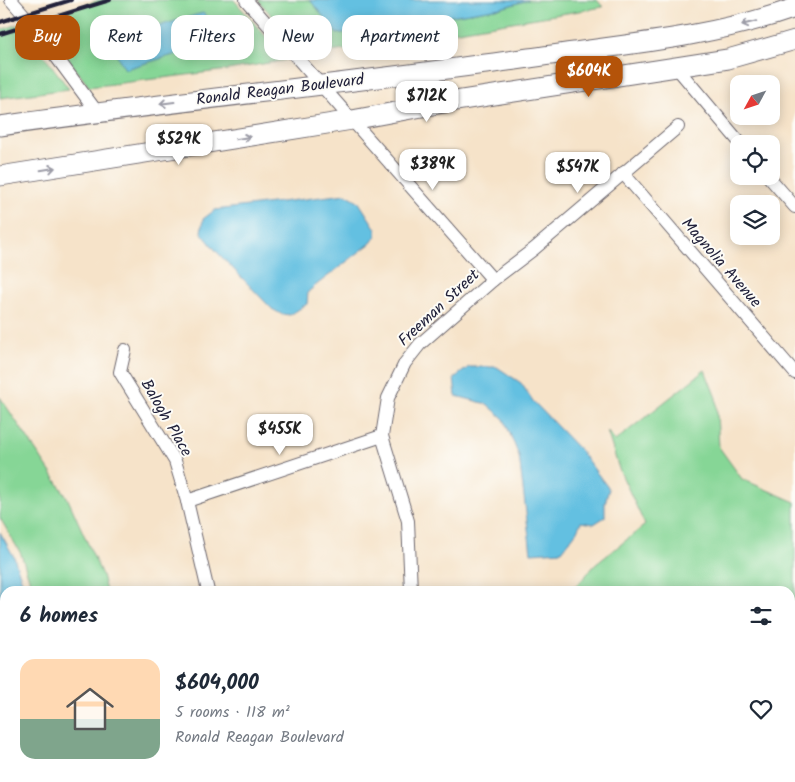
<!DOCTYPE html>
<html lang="en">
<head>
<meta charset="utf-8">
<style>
	body { margin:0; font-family:Kalam,sans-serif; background:#f6f6f7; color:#1f2937; height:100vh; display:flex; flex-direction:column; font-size:19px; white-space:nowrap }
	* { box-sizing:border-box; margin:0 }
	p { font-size:16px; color:#747a83 }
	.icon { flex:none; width:28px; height:28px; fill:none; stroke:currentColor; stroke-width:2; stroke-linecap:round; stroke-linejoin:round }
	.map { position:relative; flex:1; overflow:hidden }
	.panel { position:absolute; left:0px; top:586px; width:795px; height:196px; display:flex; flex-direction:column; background:#fff; border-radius:15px 15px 0 0; box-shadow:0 2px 12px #0003 }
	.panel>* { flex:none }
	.banner { position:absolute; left:15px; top:15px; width:500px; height:45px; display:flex; gap:10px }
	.needle { width:32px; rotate:230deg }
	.buttons { position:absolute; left:730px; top:75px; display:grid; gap:10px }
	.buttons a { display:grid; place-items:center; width:50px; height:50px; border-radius:10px; background:#fff; box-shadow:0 2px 12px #0003; font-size:25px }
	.price { position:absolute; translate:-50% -42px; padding:0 11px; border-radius:10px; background:#fff; color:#222; font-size:16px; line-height:32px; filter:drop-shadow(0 1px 2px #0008) }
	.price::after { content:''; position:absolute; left:50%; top:30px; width:15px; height:11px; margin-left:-8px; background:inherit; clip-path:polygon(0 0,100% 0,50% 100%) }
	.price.selected { background:#b45309; color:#fff }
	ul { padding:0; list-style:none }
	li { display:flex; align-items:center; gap:15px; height:125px; padding:0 20px }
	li+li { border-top:1px solid #e0e1e3 }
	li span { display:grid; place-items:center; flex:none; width:140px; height:100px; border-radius:15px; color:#555 }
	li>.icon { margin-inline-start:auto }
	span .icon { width:60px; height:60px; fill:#fffc; stroke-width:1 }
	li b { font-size:21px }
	h2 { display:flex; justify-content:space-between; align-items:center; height:60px; padding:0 20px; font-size:21px }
	.chip { padding:0 18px; border-radius:15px; background:#fff; box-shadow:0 2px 12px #0003; font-size:18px; line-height:45px }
	.chip.selected { background:#b45309; color:#fff }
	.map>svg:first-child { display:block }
	.green { fill:#86d696; stroke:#547c68 }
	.water { fill:#63c0e1; stroke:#42718e }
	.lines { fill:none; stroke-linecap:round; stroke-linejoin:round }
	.minor-casing { stroke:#6c666d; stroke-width:14 }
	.secondary-casing { stroke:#6c666d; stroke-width:21 }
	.minor { stroke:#fff; stroke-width:12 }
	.secondary { stroke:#fff; stroke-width:19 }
	.rail { stroke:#22223b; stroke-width:4 }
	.oneway { stroke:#9c9ca7 }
	.labels { text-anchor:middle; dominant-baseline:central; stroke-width:4; stroke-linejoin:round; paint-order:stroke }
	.street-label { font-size:16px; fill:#22223b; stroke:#fdfcf7 }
</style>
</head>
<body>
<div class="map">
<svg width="795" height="782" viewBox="0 0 795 782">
	<rect width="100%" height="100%" fill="#fdfcf7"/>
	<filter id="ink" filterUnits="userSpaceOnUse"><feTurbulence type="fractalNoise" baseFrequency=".02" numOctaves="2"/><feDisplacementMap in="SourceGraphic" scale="10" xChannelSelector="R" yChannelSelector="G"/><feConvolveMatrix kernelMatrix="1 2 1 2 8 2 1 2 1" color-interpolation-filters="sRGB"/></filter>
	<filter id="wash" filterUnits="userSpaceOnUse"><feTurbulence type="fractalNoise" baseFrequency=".0096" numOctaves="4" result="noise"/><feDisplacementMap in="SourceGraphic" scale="20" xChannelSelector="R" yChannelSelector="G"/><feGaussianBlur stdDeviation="1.12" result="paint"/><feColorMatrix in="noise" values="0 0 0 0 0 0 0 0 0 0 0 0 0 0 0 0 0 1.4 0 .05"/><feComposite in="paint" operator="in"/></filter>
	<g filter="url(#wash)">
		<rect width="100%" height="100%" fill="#f6e3c9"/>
		<!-- green -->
		<g class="green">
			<path d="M100 0H234L286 60 227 70 89 87 39 19Z"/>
			<path d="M258 0H310L337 34 501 8 528 0H597L603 7 307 56Z"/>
			<path d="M20 24 25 30 69 89 0 98V30Z"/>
			<path d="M705 370 716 398 719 447 742 479 795 502V782H499L500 778H790V591H572L595 565 645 525 619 469 607 431 615 441Z"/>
			<path d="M0 397 67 497 102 575 106 591H33L21 554 0 518Z"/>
			<path d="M6 778H92L91 782H3Z"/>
		</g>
		<!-- water -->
		<g class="water">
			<path d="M310 0H528L501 8 337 34Z"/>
			<path d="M203 13 229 39 125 69 108 41Z"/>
			<path d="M346 194 358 201 376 229V236L371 243 315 286 308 292 307 304 290 315 281 314 272 309 217 252 201 232 203 219 215 210Z"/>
			<path d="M469 367H497L521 383 533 401 579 449 609 489 605 503V517L594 524 581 522 577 531 562 551 531 553 519 456 504 419 487 404 456 396 454 378Z"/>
			<path d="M0 532 14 557 25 591H5V768L0 775Z"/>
		</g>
	</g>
	<g filter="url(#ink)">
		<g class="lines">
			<defs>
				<g id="minor">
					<path d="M11 0 32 24 97 112"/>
					<path d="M246 0 493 280"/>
					<path d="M676 67 741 144"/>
					<path d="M623 173 795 373"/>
					<path d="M768 176 795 207"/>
					<path d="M125 350 120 372 175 461 187 501 208 591"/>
					<path d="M187 501 382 436"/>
					<path d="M411 591 408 521 382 436 388 398 405 363 420 344 493 280 534 249 678 127"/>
					<path d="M185 782 186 778"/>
					<path d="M405 782 407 778"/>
				</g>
				<g id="secondary">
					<path d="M0 126C176 101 353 83 529 58 618 45 710 38 795 8"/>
					<path d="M0 176 352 120 449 102 728 59 795 40"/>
				</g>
			</defs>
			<!-- minor casing -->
			<use href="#minor" class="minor-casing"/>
			<!-- secondary casing -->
			<use href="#secondary" class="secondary-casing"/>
			<!-- minor -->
			<use href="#minor" class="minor"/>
			<!-- secondary -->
			<use href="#secondary" class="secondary"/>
			<!-- rail -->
			<g class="rail">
				<path d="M0 22 71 0"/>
				<path d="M0 34 110 0"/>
			</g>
		</g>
		<!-- one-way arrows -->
		<defs><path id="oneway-shaft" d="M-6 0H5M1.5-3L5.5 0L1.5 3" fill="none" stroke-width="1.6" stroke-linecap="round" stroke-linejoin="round" transform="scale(1.25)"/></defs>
		<g class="oneway">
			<use href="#oneway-shaft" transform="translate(749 23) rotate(166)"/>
			<use href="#oneway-shaft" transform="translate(167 103) rotate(173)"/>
			<use href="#oneway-shaft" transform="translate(243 138) rotate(-9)"/>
			<use href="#oneway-shaft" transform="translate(48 169) rotate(-9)"/>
		</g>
	</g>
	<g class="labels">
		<!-- street labels -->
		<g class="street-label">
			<text transform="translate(280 90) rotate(-7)">Ronald Reagan Boulevard</text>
			<text transform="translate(721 263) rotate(49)">Magnolia Avenue</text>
			<text transform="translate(439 308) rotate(-43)">Freeman Street</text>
			<text transform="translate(166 418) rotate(60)">Balogh Place</text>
		</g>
	</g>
</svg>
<div class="buttons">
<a><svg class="needle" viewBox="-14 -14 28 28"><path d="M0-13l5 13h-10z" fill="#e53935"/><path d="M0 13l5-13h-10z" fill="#747a83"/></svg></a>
<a><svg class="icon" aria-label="locate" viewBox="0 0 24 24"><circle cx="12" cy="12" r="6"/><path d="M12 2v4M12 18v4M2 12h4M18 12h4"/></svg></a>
<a><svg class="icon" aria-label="layers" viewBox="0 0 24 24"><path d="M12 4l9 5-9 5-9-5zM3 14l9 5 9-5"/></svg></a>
</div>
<b class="price selected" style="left:589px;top:98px">$604K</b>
<b class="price" style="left:427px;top:123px">$712K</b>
<b class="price" style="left:179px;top:166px">$529K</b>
<b class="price" style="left:433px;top:191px">$389K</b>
<b class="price" style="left:578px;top:194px">$547K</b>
<b class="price" style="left:280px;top:456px">$455K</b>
<div class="banner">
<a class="chip selected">Buy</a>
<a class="chip">Rent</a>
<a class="chip">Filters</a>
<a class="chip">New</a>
<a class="chip">Apartment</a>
</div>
<section class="panel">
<h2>6 homes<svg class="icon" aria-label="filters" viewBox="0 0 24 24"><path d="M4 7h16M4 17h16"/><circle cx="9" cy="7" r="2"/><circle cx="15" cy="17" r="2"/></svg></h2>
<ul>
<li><span style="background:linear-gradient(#ffd9b3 60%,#7fa58c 0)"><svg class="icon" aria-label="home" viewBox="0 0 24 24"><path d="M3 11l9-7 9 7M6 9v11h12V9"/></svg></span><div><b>$604,000</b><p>5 rooms · 118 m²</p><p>Ronald Reagan Boulevard</p></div><svg class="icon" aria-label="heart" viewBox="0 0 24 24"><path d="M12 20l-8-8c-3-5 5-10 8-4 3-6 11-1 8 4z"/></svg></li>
</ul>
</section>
</div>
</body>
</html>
